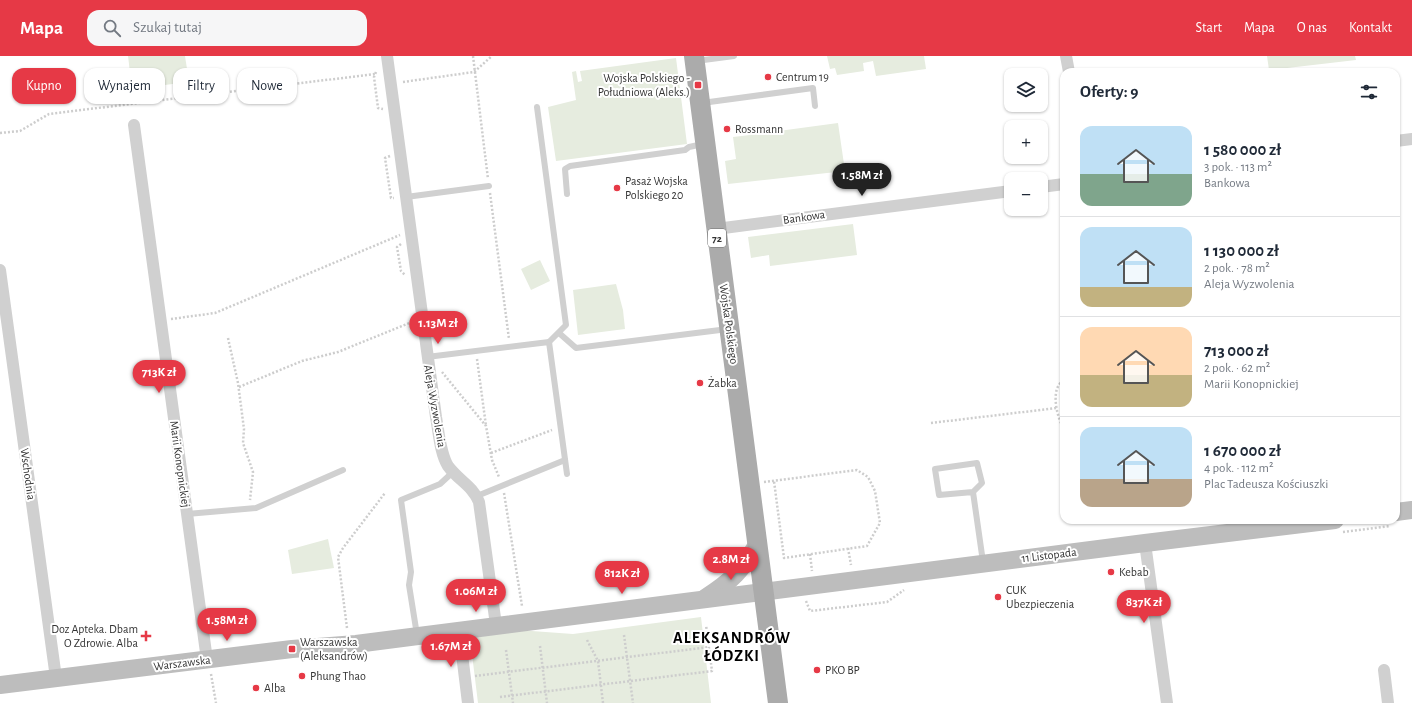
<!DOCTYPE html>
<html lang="pl">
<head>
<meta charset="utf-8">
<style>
	body { margin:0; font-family:"Alegreya Sans",sans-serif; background:#f6f6f7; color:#1f2937; height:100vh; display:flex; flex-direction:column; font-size:15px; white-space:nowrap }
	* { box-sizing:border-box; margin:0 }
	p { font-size:13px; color:#747a83 }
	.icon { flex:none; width:22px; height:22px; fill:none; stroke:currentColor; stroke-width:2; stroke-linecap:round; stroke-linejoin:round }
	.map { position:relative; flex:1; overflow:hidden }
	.panel { position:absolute; left:1060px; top:12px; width:340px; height:456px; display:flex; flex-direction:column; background:#fff; border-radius:12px; box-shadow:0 1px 3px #0004 }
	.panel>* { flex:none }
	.top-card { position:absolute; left:12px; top:12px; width:380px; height:36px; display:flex; gap:8px }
	.fabs { position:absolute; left:1004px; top:12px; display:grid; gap:8px }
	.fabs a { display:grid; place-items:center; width:44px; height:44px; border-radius:8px; background:#fff; box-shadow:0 1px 3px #0004; font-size:20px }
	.price { position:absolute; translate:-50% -34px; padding:0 9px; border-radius:14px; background:#e63946; color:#fff; font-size:13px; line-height:26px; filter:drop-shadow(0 1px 2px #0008) }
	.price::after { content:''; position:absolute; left:50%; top:24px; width:12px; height:9px; margin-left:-6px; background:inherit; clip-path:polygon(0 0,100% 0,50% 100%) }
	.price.active { background:#222; color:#fff }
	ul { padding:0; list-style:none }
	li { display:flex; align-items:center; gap:12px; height:100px; padding:0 20px }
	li+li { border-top:1px solid #e0e1e3 }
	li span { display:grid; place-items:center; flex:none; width:112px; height:80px; border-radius:12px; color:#555 }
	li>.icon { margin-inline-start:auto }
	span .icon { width:48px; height:48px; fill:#fffc; stroke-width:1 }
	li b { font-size:17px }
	h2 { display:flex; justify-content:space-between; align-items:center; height:48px; padding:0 20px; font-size:17px }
	.tag { padding:0 14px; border-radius:12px; background:#fff; box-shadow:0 1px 3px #0004; font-size:14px; line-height:36px }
	.tag.active { background:#e63946; color:#fff }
	header { display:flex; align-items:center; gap:24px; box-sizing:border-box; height:56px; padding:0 20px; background:#e63946; color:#fff }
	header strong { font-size:19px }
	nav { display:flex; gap:22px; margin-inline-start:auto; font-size:14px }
	.search { width:280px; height:36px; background:#f6f6f7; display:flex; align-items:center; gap:10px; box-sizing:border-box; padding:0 14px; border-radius:12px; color:#747a83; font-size:15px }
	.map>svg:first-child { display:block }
	.green { fill:#e6ecdf }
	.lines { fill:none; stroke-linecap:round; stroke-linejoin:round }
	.path { stroke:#cdcdcd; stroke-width:2.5; stroke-dasharray:2 2; stroke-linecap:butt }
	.lane { stroke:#d0d0d0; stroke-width:6 }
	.street { stroke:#d0d0d0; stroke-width:12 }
	.secondary { stroke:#bdbdbd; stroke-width:18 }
	.primary { stroke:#ababab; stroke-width:20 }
	.poi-dot { fill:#e63946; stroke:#fff; stroke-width:1.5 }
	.labels { text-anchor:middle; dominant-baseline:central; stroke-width:4; stroke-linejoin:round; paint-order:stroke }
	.shield { fill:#fff; stroke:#707070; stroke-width:1 }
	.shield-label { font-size:11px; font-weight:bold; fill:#333 }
	.poi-label { font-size:12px; fill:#333; stroke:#fff; text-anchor:start }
	.street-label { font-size:12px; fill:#333; stroke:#fff }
	.district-label { font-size:16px; font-weight:bold; letter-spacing:1px; fill:#000; stroke:#fff }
</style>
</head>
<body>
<header>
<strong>Mapa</strong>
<div class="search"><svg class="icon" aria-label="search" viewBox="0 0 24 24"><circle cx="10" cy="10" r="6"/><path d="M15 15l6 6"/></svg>Szukaj tutaj</div>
<nav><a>Start</a><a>Mapa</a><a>O nas</a><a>Kontakt</a></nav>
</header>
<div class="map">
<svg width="1412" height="647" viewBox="0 0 1412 647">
	<rect width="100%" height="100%" fill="#fff"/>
	<!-- green -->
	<g class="green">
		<path d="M128 0H185L189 26 132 33Z"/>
		<path d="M827 0H924L926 13 876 20 873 5 863 7 864 15 837 19 835 12 830 13Z"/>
		<path d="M1267 0H1355L1356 4 1269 14Z"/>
		<path d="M676 2 687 88 556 105 548 51 576 44 572 16 576 15 578 26 582 25 580 15Z"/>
		<path d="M838 67 845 115 728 128 725 105 736 103 733 81 750 79Z"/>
		<path d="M853 168 857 199 770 210 769 199 751 202 748 181Z"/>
		<path d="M540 204 550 225 531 234 521 213Z"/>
		<path d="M616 228 623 254 625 273 578 279 573 234Z"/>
		<path d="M328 483 334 512 292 518 288 494Z"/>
		<path d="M701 561 711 647H478L470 582 518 574 573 578Z"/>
	</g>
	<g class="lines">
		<!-- path -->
		<g class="path">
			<path d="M473 0 488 123"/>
			<path d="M376 16 374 21 378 52 383 53"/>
			<path d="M403 26 474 16 492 0"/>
			<path d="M0 77 20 75 49 58 375 18"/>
			<path d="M390 100 385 102 391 142H394"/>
			<path d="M490 137 509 283"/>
			<path d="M401 188 397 191 401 215 405 219"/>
			<path d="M171 263 215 257 400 179"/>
			<path d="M228 282 238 327 244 373 243 387 253 416 250 444"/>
			<path d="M477 303 486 370"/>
			<path d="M442 316 486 370 492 404 499 421"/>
			<path d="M1064 325C1062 326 1060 327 1059 329 1052 338 1057 363 1064 372"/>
			<path d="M239 331 302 305 338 296 412 266"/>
			<path d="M931 367 1057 352"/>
			<path d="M491 397 552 374"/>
			<path d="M764 426 857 414 868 421 875 435 880 467 867 490 784 502 774 425"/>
			<path d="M504 437 522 550"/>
			<path d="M1343 476 1390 470"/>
			<path d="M848 492 851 509"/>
			<path d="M810 498 812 515"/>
			<path d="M806 545 810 555 887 546 904 534"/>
			<path d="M347 572 338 501 343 492 385 437"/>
			<path d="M624 579 633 647"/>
			<path d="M587 584 598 605 603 647"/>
			<path d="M540 590 547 647"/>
			<path d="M506 594 513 647"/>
			<path d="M211 618 216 647"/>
			<path d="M475 620 709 591"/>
			<path d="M500 641 712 615 706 569"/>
		</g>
		<!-- lane -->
		<g class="lane">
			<path d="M696 5 734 0"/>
			<path d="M702 47 813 32 815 50"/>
			<path d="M537 51 566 269 549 286"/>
			<path d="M567 138 565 113 570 110 685 94 689 91 703 88"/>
			<path d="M406 141 489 130"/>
			<path d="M559 277 576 292 728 273"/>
			<path d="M427 301 549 286 567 418"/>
			<path d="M973 436 982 427 977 407 935 413 939 439 973 436 983 506"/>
			<path d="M477 440 565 404"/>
			<path d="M187 458 256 452 343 414"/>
			<path d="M417 579 409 529 411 516 401 444 440 428 453 416"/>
		</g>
		<!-- street -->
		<g class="street">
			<path d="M387 0 436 361C439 377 440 397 448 410 458 424 473 430 479 446L496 569"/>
			<path d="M1066 0 1069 16"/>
			<path d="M134 69 207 604"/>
			<path d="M1396 85 1412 83"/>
			<path d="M1041 131 1064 128"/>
			<path d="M716 173 1011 135"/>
			<path d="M0 214 56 622"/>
			<path d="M1145 487 1167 647"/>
			<path d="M459 574 468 647"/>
			<path d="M1384 614 1388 647"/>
		</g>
		<!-- secondary -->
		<g class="secondary">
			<path d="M1396 456 1412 454"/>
			<path d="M705 542C732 525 742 514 758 487"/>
			<path d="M0 629 292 593 356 588 1145 487 1335 464"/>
		</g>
		<!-- primary -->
		<path class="primary" d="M694 0 778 647"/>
	</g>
	<!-- markers -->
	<g class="poi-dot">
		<circle cx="768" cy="21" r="4"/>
		<rect x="694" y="25" width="8" height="8" rx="2"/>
		<circle cx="727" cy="73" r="4"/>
		<circle cx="617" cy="132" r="4"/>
		<circle cx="700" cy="327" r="4"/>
		<circle cx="1111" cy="516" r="4"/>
		<circle cx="998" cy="541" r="4"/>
		<path d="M144 574h4v4h4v4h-4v4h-4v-4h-4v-4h4z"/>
		<rect x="288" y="589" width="8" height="8" rx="2"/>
		<circle cx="817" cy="614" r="4"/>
		<circle cx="302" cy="620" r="4"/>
		<circle cx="256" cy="632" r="4"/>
	</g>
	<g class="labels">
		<!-- shield labels -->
		<rect class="shield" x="708" y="173" width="18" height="18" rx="3"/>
		<g class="shield-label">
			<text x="717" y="182">72</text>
		</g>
		<!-- poi labels -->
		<g class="poi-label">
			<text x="776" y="21">Centrum 19</text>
			<text x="690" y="22" text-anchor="end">Wojska Polskiego -<tspan x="690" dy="14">Południowa (Aleks.)</tspan></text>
			<text x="735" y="73">Rossmann</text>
			<text x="625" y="125">Pasaż Wojska<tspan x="625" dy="14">Polskiego 20</tspan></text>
			<text x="708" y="327">Żabka</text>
			<text x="1119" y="516">Kebab</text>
			<text x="1006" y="534">CUK<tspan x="1006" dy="14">Ubezpieczenia</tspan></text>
			<text x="138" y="573" text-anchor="end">Doz Apteka. Dbam<tspan x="138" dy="14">O Zdrowie. Alba</tspan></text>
			<text x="300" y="586">Warszawska<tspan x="300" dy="14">(Aleksandrów)</tspan></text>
			<text x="825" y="614">PKO BP</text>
			<text x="310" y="620">Phung Thao</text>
			<text x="264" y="632">Alba</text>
		</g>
		<!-- street labels -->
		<g class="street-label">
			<text transform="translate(804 161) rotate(-8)">Bankowa</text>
			<text transform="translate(729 268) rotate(82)">Wojska Polskiego</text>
			<text transform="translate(435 350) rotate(80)">Aleja Wyzwolenia</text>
			<text transform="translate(180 408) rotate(82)">Marii Konopnickiej</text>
			<text transform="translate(28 418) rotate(82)">Wschodnia</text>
			<text transform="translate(1049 499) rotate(-7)">11 Listopada</text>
			<text transform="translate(182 607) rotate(-7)">Warszawska</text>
		</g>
		<!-- district labels -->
		<g class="district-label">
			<text x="732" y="582">ALEKSANDRÓW<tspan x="732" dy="18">ŁÓDZKI</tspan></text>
		</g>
	</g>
</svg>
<div class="fabs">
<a><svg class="icon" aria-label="layers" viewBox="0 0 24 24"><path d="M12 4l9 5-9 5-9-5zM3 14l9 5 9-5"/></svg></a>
<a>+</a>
<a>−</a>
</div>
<b class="price active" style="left:862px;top:141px">1.58M zł</b>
<b class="price" style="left:438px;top:289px">1.13M zł</b>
<b class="price" style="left:159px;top:338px">713K zł</b>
<b class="price" style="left:731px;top:525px">2.8M zł</b>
<b class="price" style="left:622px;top:539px">812K zł</b>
<b class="price" style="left:476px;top:557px">1.06M zł</b>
<b class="price" style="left:1144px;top:568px">837K zł</b>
<b class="price" style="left:227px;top:586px">1.58M zł</b>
<b class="price" style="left:451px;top:612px">1.67M zł</b>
<div class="top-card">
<a class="tag active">Kupno</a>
<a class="tag">Wynajem</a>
<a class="tag">Filtry</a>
<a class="tag">Nowe</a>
</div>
<section class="panel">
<h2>Oferty: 9<svg class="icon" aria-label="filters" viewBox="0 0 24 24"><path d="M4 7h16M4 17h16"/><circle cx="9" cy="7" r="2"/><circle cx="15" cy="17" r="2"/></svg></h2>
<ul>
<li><span style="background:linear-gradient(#bfe0f5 60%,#7fa58c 0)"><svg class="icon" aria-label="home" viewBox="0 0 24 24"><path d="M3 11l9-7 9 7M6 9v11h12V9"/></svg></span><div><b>1 580 000 zł</b><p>3 pok. · 113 m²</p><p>Bankowa</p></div></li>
<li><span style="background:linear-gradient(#bfe0f5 75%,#c2b280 0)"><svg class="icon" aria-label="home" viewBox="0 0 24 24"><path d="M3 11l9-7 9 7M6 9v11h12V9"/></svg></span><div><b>1 130 000 zł</b><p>2 pok. · 78 m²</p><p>Aleja Wyzwolenia</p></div></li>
<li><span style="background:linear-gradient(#ffd9b3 60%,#c2b280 0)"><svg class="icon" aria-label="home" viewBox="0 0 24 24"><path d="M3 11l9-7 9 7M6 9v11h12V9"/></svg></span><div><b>713 000 zł</b><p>2 pok. · 62 m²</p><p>Marii Konopnickiej</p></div></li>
<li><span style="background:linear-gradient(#bfe0f5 65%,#b9a48a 0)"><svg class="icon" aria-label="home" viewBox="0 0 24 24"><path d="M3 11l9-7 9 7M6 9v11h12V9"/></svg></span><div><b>1 670 000 zł</b><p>4 pok. · 112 m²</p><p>Plac Tadeusza Kościuszki</p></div></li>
</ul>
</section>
</div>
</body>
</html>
